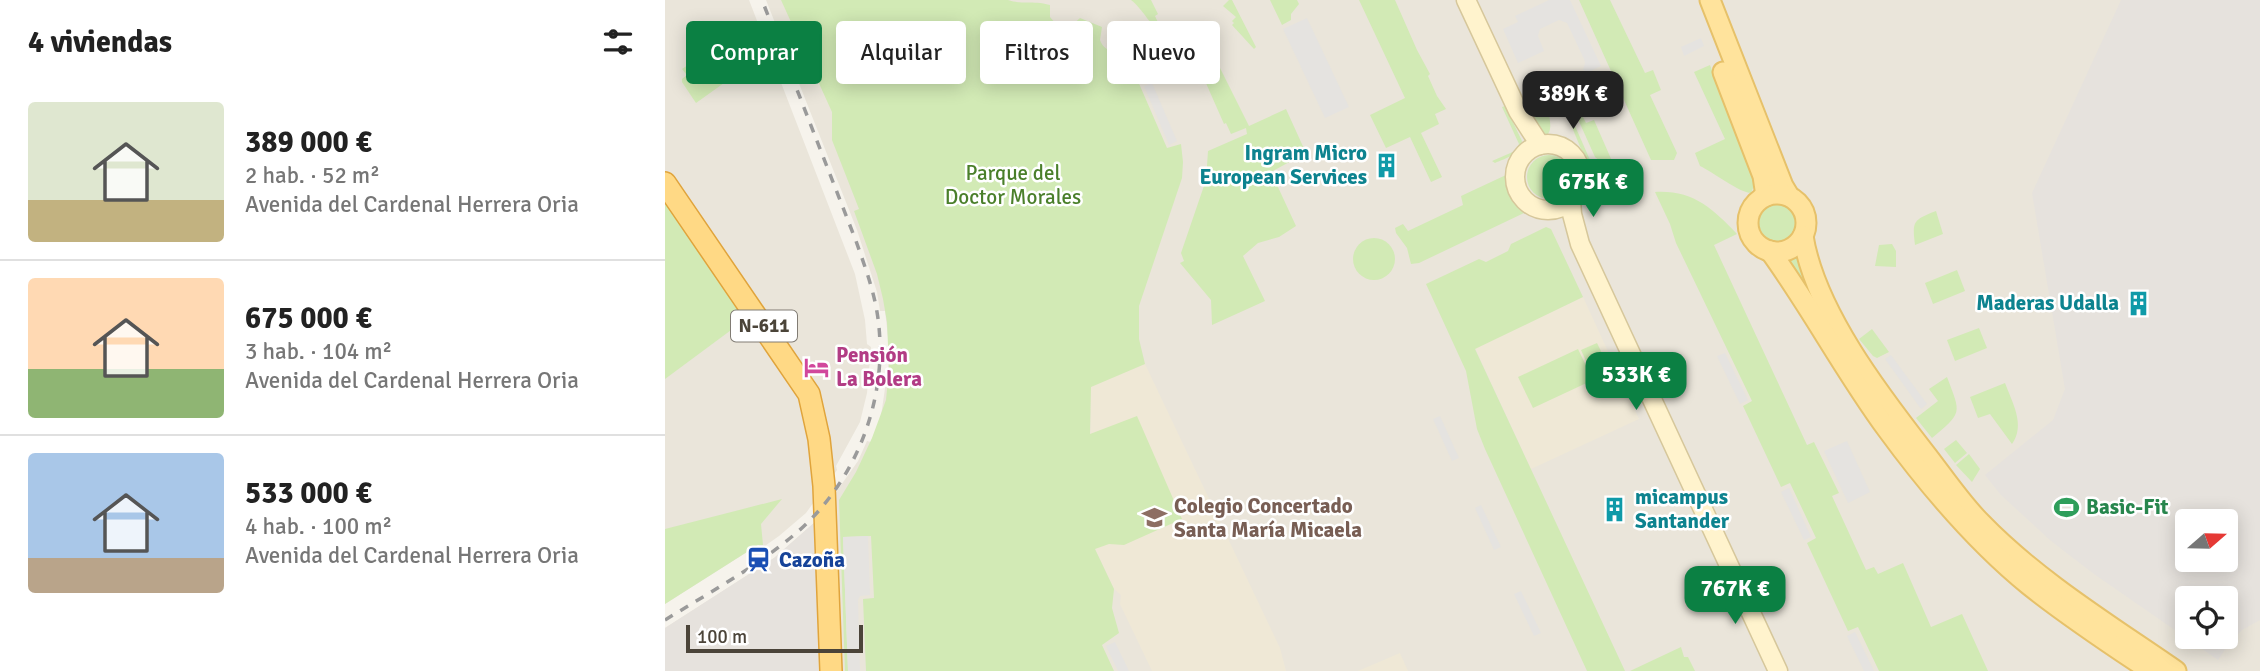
<!DOCTYPE html>
<html lang="es">
<head>
<meta charset="utf-8">
<style>
	body { margin:0; font-family:Signika,sans-serif; background:#f6f6f6; color:#222; height:100vh; display:flex; flex-direction:column; font-size:26px; white-space:nowrap }
	* { box-sizing:border-box; margin:0 }
	p { font-size:23px; color:#767676 }
	.icon { flex:none; width:38px; height:38px; fill:none; stroke:currentColor; stroke-width:2; stroke-linecap:round; stroke-linejoin:round }
	.map { position:relative; flex:1; overflow:hidden }
	.side { display:flex; flex-direction:column; background:#fff; width:665px }
	.side>* { flex:none }
	.banner { position:absolute; left:21px; top:21px; width:665px; height:63px; display:flex; gap:14px }
	.needle { width:46px; rotate:70deg }
	.tools { position:absolute; left:1510px; top:509px; display:grid; gap:14px }
	.tools a { display:grid; place-items:center; width:63px; height:63px; border-radius:7px; background:#fff; box-shadow:0 4px 18px #0003; font-size:35px }
	.scale { position:absolute; left:21px; bottom:18px; width:177px; box-sizing:border-box; padding-left:7px; border:4px solid #4b4439; border-top:0; font-size:19px; line-height:24px; white-space:nowrap; color:#4b4439; -webkit-text-stroke:5px #fff; paint-order:stroke }
	.price { position:absolute; translate:-50% -60px; padding:0 16px; border-radius:14px; background:#0b8043; color:#fff; font-size:23px; line-height:46px; filter:drop-shadow(0 2px 4px #0008) }
	.price::after { content:''; position:absolute; left:50%; top:42px; width:21px; height:16px; margin-left:-10px; background:inherit; clip-path:polygon(0 0,100% 0,50% 100%) }
	.price.current { background:#222; color:#fff }
	ul { padding:0; list-style:none }
	li { display:flex; align-items:center; gap:21px; height:175px; padding:0 28px }
	li+li { border-top:2px solid #e0e0e0 }
	li span { display:grid; place-items:center; flex:none; width:196px; height:140px; border-radius:7px; color:#555 }
	li>.icon { margin-inline-start:auto }
	span .icon { width:84px; height:84px; fill:#fffc; stroke-width:1 }
	li b { font-size:30px }
	h2 { display:flex; justify-content:space-between; align-items:center; height:84px; padding:0 28px; font-size:30px }
	.chip { padding:0 24px; border-radius:7px; background:#fff; box-shadow:0 4px 18px #0003; font-size:24px; line-height:63px }
	.chip.current { background:#0b8043; color:#fff }
	main { display:flex; flex:1; min-height:0 }
	.map>svg:first-child { display:block }
	.residential { fill:#eae5da; fill-rule:evenodd }
	.industrial { fill:#e6e2dd; fill-rule:evenodd }
	.education { fill:#efe8d6 }
	.green { fill:#d2eab5 }
	.parking { fill:#e5e3e0 }
	.lines { fill:none; stroke-linecap:round; stroke-linejoin:round }
	.secondary-casing { stroke:#d6c79b; stroke-width:21 }
	.primary-casing { stroke:#e6c16a; stroke-width:23 }
	.trunk-casing { stroke:#e0a43c; stroke-width:24 }
	.secondary { stroke:#fff3cd; stroke-width:18 }
	.primary { stroke:#ffe39c; stroke-width:19 }
	.trunk { stroke:#ffd985; stroke-width:21 }
	.rail { stroke:#9a9a9a; stroke-width:3.5; stroke-dasharray:9 9; stroke-linecap:butt }
	.labels { text-anchor:middle; dominant-baseline:central; stroke-width:5; stroke-linejoin:round; paint-order:stroke }
	.shield { fill:#fff; stroke:#817c74; stroke-width:2 }
	.shield-label { font-size:19px; font-weight:bold; fill:#4b4439 }
	.culture-label { font-size:21px; font-weight:bold; fill:#0d838f; stroke:#fff; text-anchor:end }
	.park-label { font-size:21px; fill:#4a7f2a; stroke:#fff }
	.hotel-label { font-size:21px; font-weight:bold; fill:#b23c85; stroke:#fff; text-anchor:start }
	.education-label { font-size:21px; font-weight:bold; fill:#785e54; stroke:#fff; text-anchor:start }
	.leisure-label { font-size:21px; font-weight:bold; fill:#27864d; stroke:#fff; text-anchor:start }
	.transit-label { font-size:21px; font-weight:bold; fill:#164399; stroke:#fff; text-anchor:start }
</style>
</head>
<body>
<main>
<section class="side">
<h2>4 viviendas<svg class="icon" aria-label="filters" viewBox="0 0 24 24"><path d="M4 7h16M4 17h16"/><circle cx="9" cy="7" r="2"/><circle cx="15" cy="17" r="2"/></svg></h2>
<ul>
<li><span style="background:linear-gradient(#dfe7d0 70%,#c2b280 0)"><svg class="icon" aria-label="home" viewBox="0 0 24 24"><path d="M3 11l9-7 9 7M6 9v11h12V9"/></svg></span><div><b>389 000 €</b><p>2 hab. · 52 m²</p><p>Avenida del Cardenal Herrera Oria</p></div></li>
<li><span style="background:linear-gradient(#ffd9b3 65%,#8fb573 0)"><svg class="icon" aria-label="home" viewBox="0 0 24 24"><path d="M3 11l9-7 9 7M6 9v11h12V9"/></svg></span><div><b>675 000 €</b><p>3 hab. · 104 m²</p><p>Avenida del Cardenal Herrera Oria</p></div></li>
<li><span style="background:linear-gradient(#a9c7e8 75%,#b9a48a 0)"><svg class="icon" aria-label="home" viewBox="0 0 24 24"><path d="M3 11l9-7 9 7M6 9v11h12V9"/></svg></span><div><b>533 000 €</b><p>4 hab. · 100 m²</p><p>Avenida del Cardenal Herrera Oria</p></div></li>
</ul>
</section>
<div class="map">
<svg width="1595" height="671" viewBox="0 0 1595 671">
	<rect width="100%" height="100%" fill="#f6f3ec"/>
	<!-- residential -->
	<g class="residential">
		<path d="M0 0H84L190 274 200 320 202 344 206 347 202 393 195 422 171 466 172 470 141 513 114 536 97 548 93 545 0 604Z"/>
		<path d="M101 0H1595V671H0V628L109 558 150 522 193 461 202 441 206 442 216 416 225 354 220 311H215L212 292 192 230ZM1522 522H1561V560H1522ZM1522 598H1561V637H1522Z"/>
	</g>
	<!-- industrial -->
	<g class="industrial">
		<path d="M1456 0H1595V620L1577 630 1563 645 1553 660 1429 574 1386 541 1336 495 1320 475 1388 420 1400 389 1367 193ZM1522 522H1561V560H1522ZM1522 598H1561V637H1522Z"/>
		<path d="M150 522 153 671H0V628L109 558Z"/>
	</g>
	<!-- education -->
	<g class="education">
		<path d="M918 297 974 419 866 469 810 348Z"/>
		<path d="M480 364 615 648 621 671H487L455 604 456 595 449 589 424 536 426 386Z"/>
		<path d="M735 653 743 671H693Z"/>
	</g>
	<!-- green -->
	<g class="green">
		<path d="M116 0H343C358 5 366 0 385 5V17L391 24 406 26 415 18 437 27 435 40C439 51 448 53 459 49L502 148 516 144 518 162 517 178 474 306V339L480 364 426 387 425 434 472 416 517 519 459 545 444 544 430 549 449 589 447 608 454 633 437 645 449 671H201L198 599 209 598 206 536 178 537 183 671H180L174 500 191 472 207 438 221 400 224 369 222 322 218 299 212 274 189 211 194 209 167 140V112Z"/>
		<path d="M466 0H486L493 14 490 16 498 33C487 29 478 9 466 0Z"/>
		<path d="M564 0H567L591 47 589 49 567 25 569 23 567 21 571 17 558 6Z"/>
		<path d="M605 0H632L634 4 626 14V20L617 25Z"/>
		<path d="M694 0H730L752 50 765 74 763 76 772 96 781 109 770 114 774 124 756 133 777 177 766 182 745 137 721 148 705 115 740 98Z"/>
		<path d="M914 0H945L980 73 988 70 996 90 985 95 1012 153 1009 160H986Z"/>
		<path d="M536 30 584 126 621 109 641 153 606 172 631 226 614 237 593 243 578 256 600 301 547 325 546 300 515 263 519 261 516 253 541 180 543 151 582 134 581 128 566 134 561 123 559 124 533 65 535 62 530 54 526 52 508 60 507 58 516 54 510 42Z"/>
		<path d="M53 45 73 73 31 103 17 82V79L22 75 17 69Z"/>
		<path d="M1045 65 1090 183 1086 193C1075 193 1048 172 1035 166L1030 153 1060 139 1029 72Z"/>
		<path d="M861 96 869 112 884 114C885 122 888 133 879 137L874 134 858 97Z"/>
		<path d="M840 106 857 141C855 155 841 158 830 163L827 161 850 151 854 144 837 107Z"/>
		<path d="M917 115 921 123 929 120 947 161H935L930 157 912 117Z"/>
		<path d="M907 119 925 160 928 163 940 167V170L925 165 921 161 904 120Z"/>
		<circle cx="884" cy="177" r="22"/>
		<path d="M841 175C850 188 844 198 859 213L754 263 746 264 742 248 731 233 730 228 738 224 743 231 798 205 796 196Z"/>
		<path d="M990 192C1028 190 1047 208 1072 234L1049 245 1142 445 1149 442 1174 493 1167 496 1201 570 1209 567 1213 574 1238 563 1266 627 1297 614 1323 671H1214L1193 627 1183 631 1142 543 1151 538 1125 483 1116 487 1078 406 1087 401 1011 243 1005 224Z"/>
		<circle cx="1113" cy="223" r="21"/>
		<path d="M0 202 81 319 0 379Z"/>
		<path d="M1271 211 1278 234 1250 245C1247 221 1248 220 1271 211Z"/>
		<path d="M881 227 886 229 918 297 810 349 960 671H922L820 449 812 429 801 371 761 284 814 259 821 262 843 251 846 244Z"/>
		<circle cx="709" cy="259" r="21"/>
		<path d="M1227 244 1231 251V267L1210 266 1214 245Z"/>
		<path d="M1134 251 1167 329 1118 257Z"/>
		<path d="M1292 270 1300 291 1268 304 1260 283Z"/>
		<path d="M1314 328 1322 348 1290 361 1282 340Z"/>
		<path d="M1207 329 1224 352 1212 358 1208 356 1194 339Z"/>
		<path d="M932 343 949 378 932 385 916 350Z"/>
		<path d="M913 349 928 380 868 408 853 377Z"/>
		<path d="M1282 377C1296 414 1298 412 1267 438L1251 418 1273 401 1264 389Z"/>
		<path d="M1340 383C1347 402 1361 425 1347 444L1325 414 1313 418 1305 397Z"/>
		<path d="M1291 440 1302 453 1290 463 1279 449Z"/>
		<path d="M1304 454 1315 469 1307 482 1291 465Z"/>
		<path d="M117 499 96 524 98 545H93L0 604V529Z"/>
		<path d="M1016 647 1019 657H1023L1030 671H965Z"/>
	</g>
	<!-- parking -->
	<g class="parking">
		<path d="M884 0H905L936 66 924 72 918 70 920 63 919 59 902 23 894 20 875 29 873 36 879 51 853 63 838 29 853 22 850 16Z"/>
		<path d="M642 18 684 107 660 118 618 29Z"/>
		<path d="M1036 38 1039 46 1019 56 1016 47Z"/>
		<path d="M487 83 512 141 504 145 479 86Z"/>
		<path d="M1060 353 1083 400 1075 404 1052 356Z"/>
		<path d="M1226 355 1262 404 1256 409 1220 359Z"/>
		<path d="M775 416 794 458 787 461 768 419Z"/>
		<path d="M1182 441 1205 492 1183 503 1159 451Z"/>
		<path d="M1124 488 1146 537 1139 540 1116 492Z"/>
		<path d="M816 505 836 547 829 550 810 508Z"/>
		<path d="M203 536 205 595 195 596 193 600 195 671H183L178 537Z"/>
		<path d="M856 591 876 633 869 636 849 594Z"/>
		<path d="M1190 632 1209 671H1199L1182 636Z"/>
		<path d="M450 642 464 671H453L441 646Z"/>
	</g>
	<g class="lines">
		<defs>
			<g id="secondary">
				<path d="M801 0 853 111 875 145"/>
				<circle cx="883" cy="177" r="33"/>
				<path d="M906 200 907 214 915 244 1113 671"/>
			</g>
			<g id="primary">
				<path d="M1045 0 1118 186 1124 196"/>
				<path d="M1058 72 1098 176 1101 196"/>
				<circle cx="1112" cy="223" r="29"/>
				<path d="M1138 236C1150 311 1214 394 1260 453 1278 476 1295 502 1316 523 1371 580 1446 626 1511 671"/>
				<path d="M1105 251C1147 309 1180 372 1222 429 1263 485 1310 541 1364 585 1403 616 1445 644 1486 671"/>
			</g>
			<path id="trunk" d="M0 183 144 394 154 439 159 486 166 671"/>
		</defs>
		<!-- secondary casing -->
		<use href="#secondary" class="secondary-casing"/>
		<!-- primary casing -->
		<use href="#primary" class="primary-casing"/>
		<!-- trunk casing -->
		<use href="#trunk" class="trunk-casing"/>
		<!-- secondary -->
		<use href="#secondary" class="secondary"/>
		<!-- primary -->
		<use href="#primary" class="primary"/>
		<!-- trunk -->
		<use href="#trunk" class="trunk"/>
		<!-- rail -->
		<path class="rail" d="M0 620C42 594 86 570 124 539 191 486 226 396 212 312 208 288 199 264 191 241L97 0"/>
	</g>
	<!-- icons -->
	<defs>
		<symbol id="building-bare" viewBox="-9 -9 18 18"><path d="M-4-6H4V6H1V3H-1V6H-4ZM-2.5-4.3h1.7v1.8h-1.7ZM.8-4.3h1.7v1.8H.8ZM-2.5-1h1.7V.8h-1.7ZM.8-1h1.7V.8H.8Z" fill="#0f9aa8" stroke="#fff" stroke-width="2.5" paint-order="stroke"/></symbol>
		<symbol id="hotel-bare" viewBox="-9 -9 18 18"><path d="M-6-4.5h1.5V1H6V5H4.5V3h-9V5H-6ZM-4 0a1.8 1.8 0 1 1 3.6 0ZM.5 0V-2.5h3Q6-2.5 6 0Z" fill="#d1479c" stroke="#fff" stroke-width="2.5" paint-order="stroke"/></symbol>
		<symbol id="stadium-bare" viewBox="-9 -9 18 18"><path d="M0-5a6.5 5 0 1 0 0 10a6.5 5 0 1 0 0-10ZM-3.5-1.8h7v3.6h-7Z" fill="#2e9e5b" stroke="#fff" stroke-width="2.5" paint-order="stroke"/></symbol>
		<symbol id="school-bare" viewBox="-9 -9 18 18"><path d="M0-5L7-2L0 1L-7-2ZM-4 1L0 2.5L4 1V4Q0 6-4 4Z" fill="#8d6e63" stroke="#fff" stroke-width="2.5" paint-order="stroke"/></symbol>
		<symbol id="station-bare" viewBox="-9 -9 18 18"><path d="M-3-6H3Q5-6 5-4V2Q5 4 3 4L4.5 6H3L1.5 4h-3L-3 6H-4.5L-3 4Q-5 4-5 2V-4Q-5-6-3-6ZM-3.5-4v3h7v-3ZM-3.5 1v1.5H-2V1ZM2 1v1.5H3.5V1Z" fill="#1a4fb4" stroke="#fff" stroke-width="2.5" paint-order="stroke"/></symbol>
	</defs>
	<g fill-rule="evenodd">
		<use href="#building-bare" x="704" y="148" width="35" height="35"/>
		<use href="#building-bare" x="1456" y="286" width="35" height="35"/>
		<use href="#hotel-bare" x="134" y="350" width="35" height="35"/>
		<use href="#stadium-bare" x="1384" y="490" width="35" height="35"/>
		<use href="#building-bare" x="932" y="492" width="35" height="35"/>
		<use href="#school-bare" x="472" y="500" width="35" height="35"/>
		<use href="#station-bare" x="76" y="542" width="35" height="35"/>
	</g>
	<g class="labels">
		<!-- shield labels -->
		<rect class="shield" x="66" y="310.5" width="66" height="31" rx="5"/>
		<g class="shield-label">
			<text x="99" y="326">N-611</text>
		</g>
		<!-- culture labels -->
		<g class="culture-label">
			<text x="702" y="153">Ingram Micro<tspan x="702" dy="24">European Services</tspan></text>
			<text x="1454" y="303">Maderas Udalla</text>
			<text x="970" y="497" text-anchor="start">micampus<tspan x="970" dy="24">Santander</tspan></text>
		</g>
		<!-- park labels -->
		<g class="park-label">
			<text x="348" y="173">Parque del<tspan x="348" dy="24">Doctor Morales</tspan></text>
		</g>
		<!-- hotel labels -->
		<g class="hotel-label">
			<text x="171" y="355">Pensión<tspan x="171" dy="24">La Bolera</tspan></text>
		</g>
		<!-- education labels -->
		<g class="education-label">
			<text x="509" y="506">Colegio Concertado<tspan x="509" dy="24">Santa María Micaela</tspan></text>
		</g>
		<!-- leisure labels -->
		<g class="leisure-label">
			<text x="1421" y="507">Basic-Fit</text>
		</g>
		<!-- transit labels -->
		<g class="transit-label">
			<text x="114" y="560">Cazoña</text>
		</g>
	</g>
</svg>
<div class="tools">
<a><svg class="needle" viewBox="-14 -14 28 28"><path d="M0-13l5 13h-10z" fill="#e53935"/><path d="M0 13l5-13h-10z" fill="#767676"/></svg></a>
<a><svg class="icon" aria-label="locate" viewBox="0 0 24 24"><circle cx="12" cy="12" r="6"/><path d="M12 2v4M12 18v4M2 12h4M18 12h4"/></svg></a>
</div>
<div class="scale">100 m</div>
<b class="price current" style="left:908px;top:131px">389K €</b>
<b class="price" style="left:928px;top:219px">675K €</b>
<b class="price" style="left:971px;top:412px">533K €</b>
<b class="price" style="left:1070px;top:626px">767K €</b>
<div class="banner">
<a class="chip current">Comprar</a>
<a class="chip">Alquilar</a>
<a class="chip">Filtros</a>
<a class="chip">Nuevo</a>
</div>
</div>
</main>
</body>
</html>
